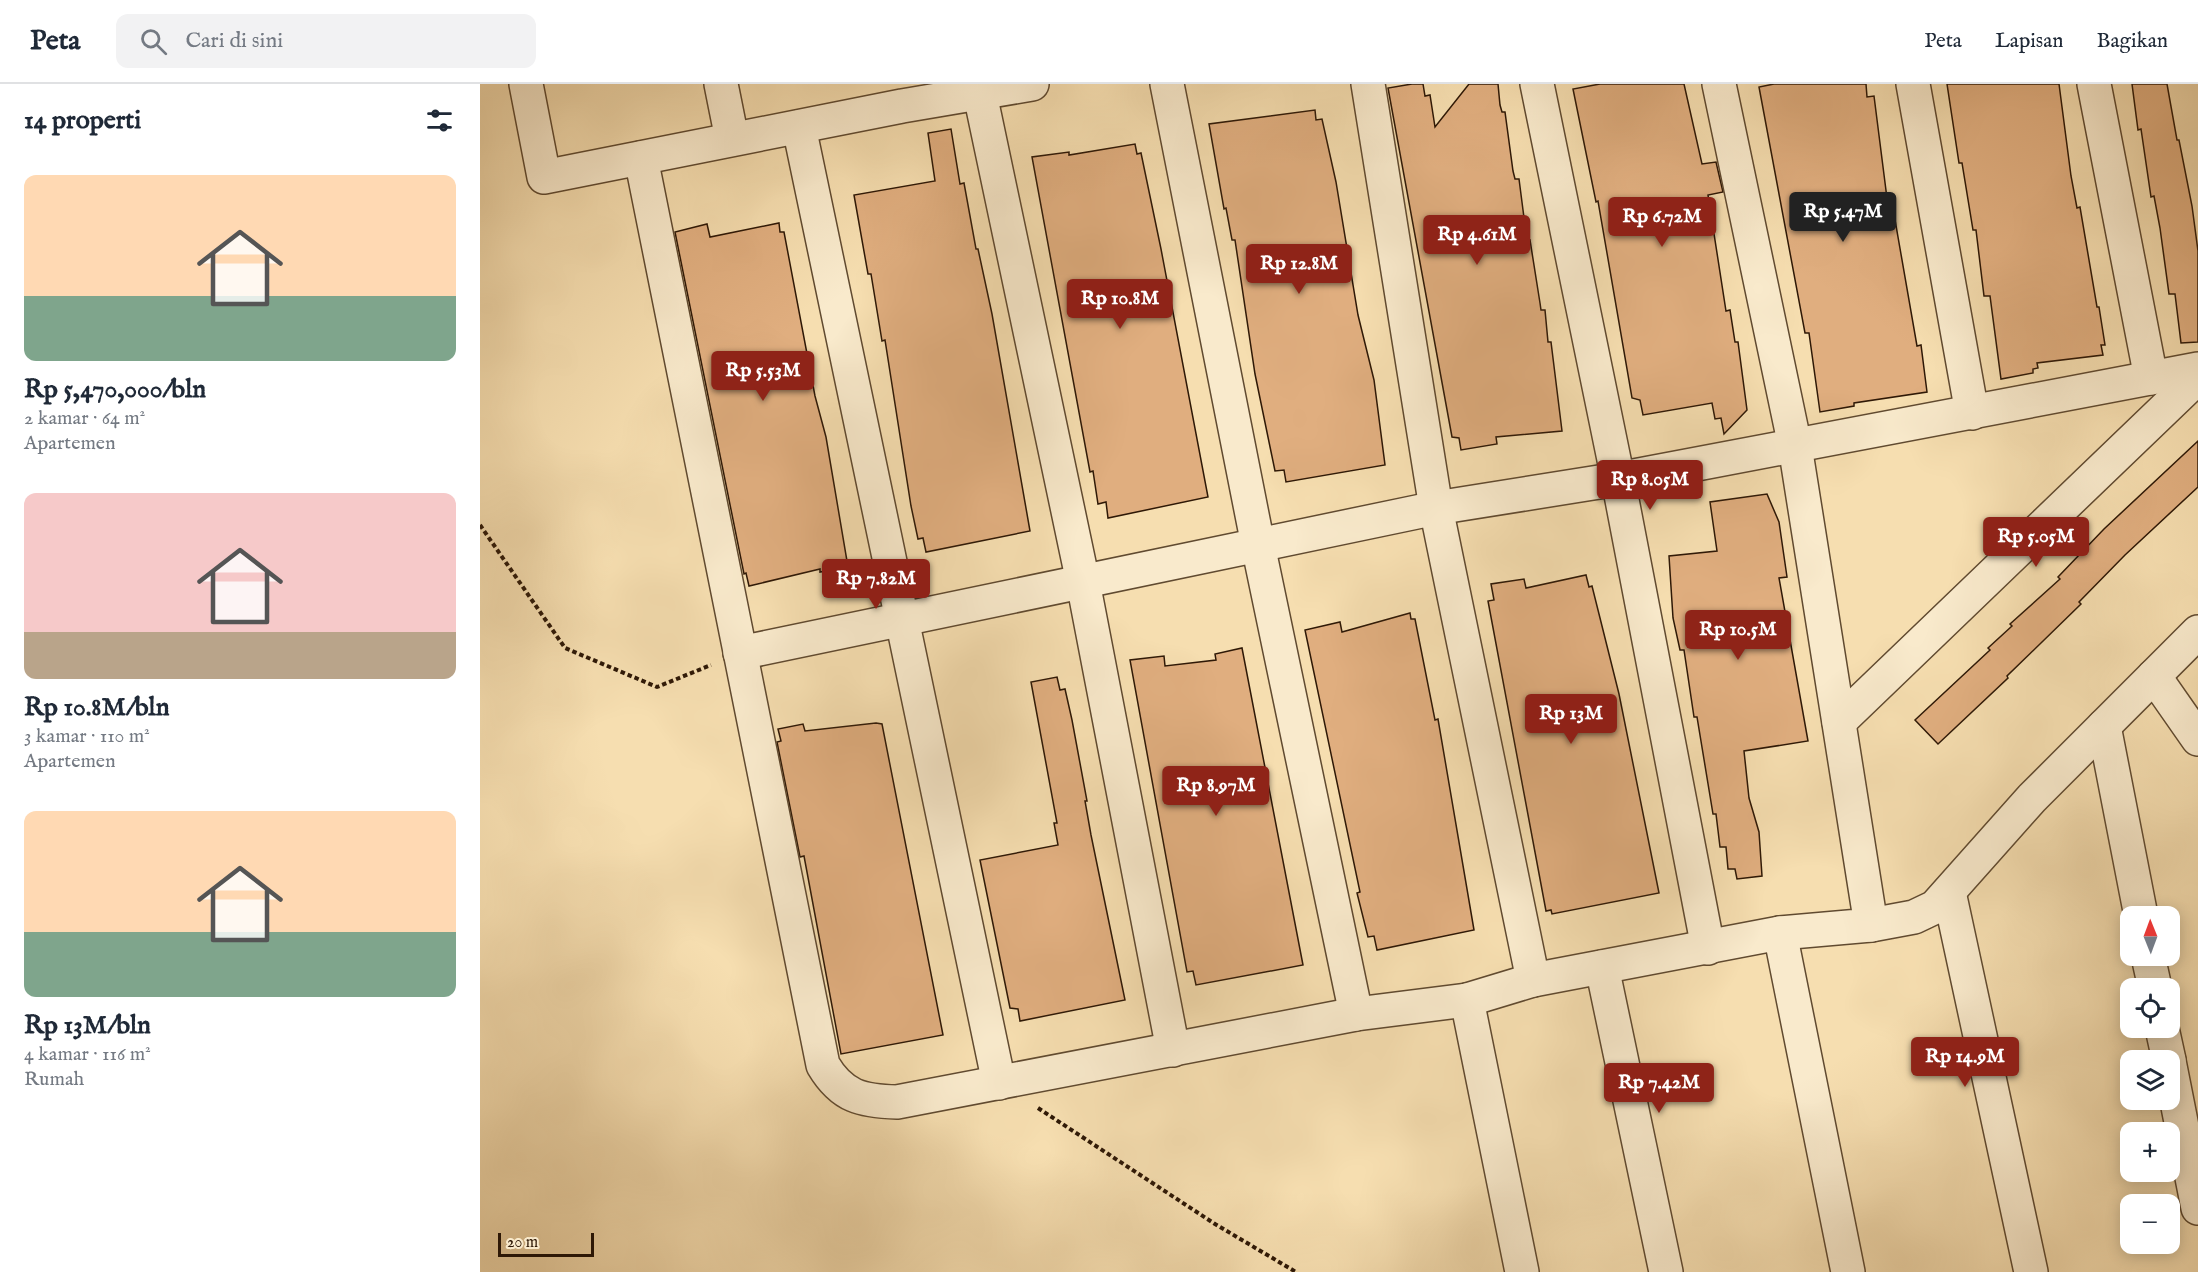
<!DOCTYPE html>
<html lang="id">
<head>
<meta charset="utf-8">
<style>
	body { margin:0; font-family:"IM FELL English",serif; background:#f2f2f3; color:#1f2937; height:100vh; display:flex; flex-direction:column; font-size:22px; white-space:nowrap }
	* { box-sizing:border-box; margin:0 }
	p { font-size:20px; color:#747a83 }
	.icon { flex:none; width:33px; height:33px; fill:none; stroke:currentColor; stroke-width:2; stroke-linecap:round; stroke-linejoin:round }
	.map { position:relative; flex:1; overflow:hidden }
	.details { display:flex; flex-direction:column; background:#fff; width:480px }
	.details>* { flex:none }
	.needle { width:39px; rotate:359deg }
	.controls { position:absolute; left:1640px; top:822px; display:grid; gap:12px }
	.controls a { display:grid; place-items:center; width:60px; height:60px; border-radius:12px; background:#fff; box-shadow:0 3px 15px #0003; font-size:30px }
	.scale { position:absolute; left:18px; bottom:15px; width:96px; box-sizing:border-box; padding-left:6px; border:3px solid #2e1806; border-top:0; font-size:16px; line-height:21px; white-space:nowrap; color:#2e1806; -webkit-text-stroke:4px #f9eacc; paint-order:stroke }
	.price { position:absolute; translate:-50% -51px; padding:0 14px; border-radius:6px; background:#8f2418; color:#fff; font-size:20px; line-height:39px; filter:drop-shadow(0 2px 3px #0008) }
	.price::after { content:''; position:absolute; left:50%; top:36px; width:18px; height:14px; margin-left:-9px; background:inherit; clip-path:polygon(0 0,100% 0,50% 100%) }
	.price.active { background:#222; color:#fff }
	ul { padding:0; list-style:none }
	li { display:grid; align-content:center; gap:12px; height:318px; padding:0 24px }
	li span { display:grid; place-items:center; height:186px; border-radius:12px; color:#555 }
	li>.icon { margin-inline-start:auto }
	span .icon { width:108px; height:108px; fill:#fffc; stroke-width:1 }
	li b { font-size:26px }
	h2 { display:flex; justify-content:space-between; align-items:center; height:72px; padding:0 24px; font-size:26px }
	header { display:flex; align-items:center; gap:36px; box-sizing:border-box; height:84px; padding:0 30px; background:#fff; border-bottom:2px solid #e0e1e3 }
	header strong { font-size:28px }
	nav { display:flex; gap:33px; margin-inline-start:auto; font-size:21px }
	.search { width:420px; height:54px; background:#f2f2f3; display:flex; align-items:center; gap:15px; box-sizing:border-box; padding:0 21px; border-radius:12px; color:#747a83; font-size:22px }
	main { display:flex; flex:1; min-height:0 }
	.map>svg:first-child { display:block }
	.building { fill:#e0ae7f; stroke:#2e1806; stroke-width:1.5 }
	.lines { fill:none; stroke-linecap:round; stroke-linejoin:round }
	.minor-casing { stroke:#604a30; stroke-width:36 }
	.path { stroke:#2e1806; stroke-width:4; stroke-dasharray:4.5 3; stroke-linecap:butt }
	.minor { stroke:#f9eacc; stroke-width:33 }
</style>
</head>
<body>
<header>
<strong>Peta</strong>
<div class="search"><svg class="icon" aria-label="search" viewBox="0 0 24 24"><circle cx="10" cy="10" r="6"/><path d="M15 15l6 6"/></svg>Cari di sini</div>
<nav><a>Peta</a><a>Lapisan</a><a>Bagikan</a></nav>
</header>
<main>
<section class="details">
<h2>14 properti<svg class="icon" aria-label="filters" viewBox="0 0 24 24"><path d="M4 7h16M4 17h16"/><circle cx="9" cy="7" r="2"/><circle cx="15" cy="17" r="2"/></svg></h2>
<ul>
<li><span style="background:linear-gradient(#ffd9b3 65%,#7fa58c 0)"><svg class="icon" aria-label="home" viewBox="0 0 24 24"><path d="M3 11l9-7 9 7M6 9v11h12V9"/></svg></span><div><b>Rp 5,470,000/bln</b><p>2 kamar · 64 m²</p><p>Apartemen</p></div></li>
<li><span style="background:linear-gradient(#f6c9c9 75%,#b9a48a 0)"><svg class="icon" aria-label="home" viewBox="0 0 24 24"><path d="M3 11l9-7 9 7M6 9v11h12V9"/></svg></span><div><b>Rp 10.8M/bln</b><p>3 kamar · 110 m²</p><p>Apartemen</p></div></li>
<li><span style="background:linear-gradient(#ffd9b3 65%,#7fa58c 0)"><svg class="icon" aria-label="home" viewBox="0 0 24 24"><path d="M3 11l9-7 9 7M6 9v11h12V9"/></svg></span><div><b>Rp 13M/bln</b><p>4 kamar · 116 m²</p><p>Rumah</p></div></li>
</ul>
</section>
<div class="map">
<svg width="1718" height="1188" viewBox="0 0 1718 1188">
	<rect width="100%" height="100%" fill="#f6deb0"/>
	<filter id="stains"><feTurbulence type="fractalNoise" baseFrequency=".00333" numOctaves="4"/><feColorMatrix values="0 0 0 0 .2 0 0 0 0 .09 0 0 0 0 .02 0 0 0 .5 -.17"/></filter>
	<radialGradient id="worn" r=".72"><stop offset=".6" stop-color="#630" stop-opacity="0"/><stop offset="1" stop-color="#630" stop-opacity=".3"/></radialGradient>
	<!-- building -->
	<g class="building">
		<path d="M932 0H943L945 12 950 11 955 43 989 0H1018L1020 21 1022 28H1025L1033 87 1035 95H1039L1047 157 1050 156 1060 219 1061 226H1065L1068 258H1071L1082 347 1016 353 1017 360 981 366 979 354 972 353 908 4Z"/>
		<path d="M1120 0H1204L1222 80 1236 78 1243 108 1228 111 1246 227 1250 226 1255 258H1258L1267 326 1244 350 1241 334 1235 335 1232 319 1163 331 1160 316 1152 314 1118 117 1116 118 1093 5Z"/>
		<path d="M1294 0H1386L1387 13 1394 12 1409 130H1414L1437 262 1441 261 1447 308 1374 319V322L1340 328 1329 249H1325L1279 3Z"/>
		<path d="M1467 0H1579L1591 92 1597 124 1600 123 1617 223H1619L1625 261H1621L1623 271 1557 279 1558 284 1553 285V289L1521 295 1510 212H1504L1496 146H1493L1482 79H1479Z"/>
		<path d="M1652 0H1687L1697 56H1699L1712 122 1718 167V258L1701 259 1695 210H1689L1680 144 1674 112 1671 113 1661 45 1658 46Z"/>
		<path d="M835 26 836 36 842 35 856 98 878 231 894 296 905 381 806 398 804 386 795 387 775 290 755 156H752L746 124 744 125 729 40Z"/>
		<path d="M471 45 480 100 484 99 496 165H498L512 230 550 447 446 468 443 454 438 455 431 422 405 256 402 257 391 190H388L374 111 455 97 448 49Z"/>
		<path d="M655 60 657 70 661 69 681 165 728 413 628 434 626 418 618 420 613 387 610 388 552 73 589 68V71Z"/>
		<path d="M299 139 300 148H304L335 312 346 353 368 483 340 488V485L269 502 266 489 264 490 195 148 227 140 230 153Z"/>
		<path d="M1718 357V403L1645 471 1599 518 1601 520 1527 592 1528 594 1458 660 1435 636 1510 566 1508 564 1532 542 1530 540 1580 495 1578 493 1624 445Z"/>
		<path d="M1287 410 1299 438 1307 493 1299 494 1328 657 1264 667 1269 714 1279 748 1282 792 1257 795 1255 785H1248L1246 763H1240L1236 730H1233L1217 633H1214L1204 566H1200L1193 534 1189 472 1237 467 1230 418Z"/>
		<path d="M1106 491 1109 503 1112 502 1139 610 1179 809 1072 830 1071 826 1066 827 1008 517 1014 516 1011 500 1044 495 1046 504Z"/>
		<path d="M930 529 931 535H935L955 636 958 635 994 846 897 866 894 852 888 853 877 809 880 808 825 546 860 538 862 548Z"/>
		<path d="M762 564 823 881 716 901 713 887 707 888 650 576 684 572 685 582 736 576 735 570Z"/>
		<path d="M577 593 580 606 585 605 592 636 607 717H605L611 751 645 916 540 937 538 925 530 924 500 776 578 761 574 739H577L551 598Z"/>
		<path d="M396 639 402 640 463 951 361 970 324 772 320 773 297 658 301 657 298 645 323 640 325 647Z"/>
	</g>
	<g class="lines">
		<defs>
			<g id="minor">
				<path d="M46 0 64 93 422 22 552 0"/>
				<path d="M241 0 252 55"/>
				<path d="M687 0 778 461 876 930"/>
				<path d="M888 0 956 424 1053 896"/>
				<path d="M1057 0 1138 395 1228 864"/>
				<path d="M1433 0 1492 329"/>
				<path d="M1614 0 1671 294"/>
				<path d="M500 10 603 498 693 966"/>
				<path d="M319 43 519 999"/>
				<path d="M161 74 343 981C362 1013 382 1017 417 1018L876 930 987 916 1053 896 1300 849 1391 841 1315 362 1239 0"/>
				<path d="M260 569 956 424 1138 395 1718 285"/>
				<path d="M1674 592 1718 655"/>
				<path d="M1359 638 1718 293"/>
				<path d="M1624 642 1661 832"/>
				<path d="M1469 808 1551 1188"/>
				<path d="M1391 841 1434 833 1455 823 1552 714 1718 548"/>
				<path d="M1300 849 1368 1188"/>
				<path d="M1668 872 1675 904"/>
				<path d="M1122 883 1186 1188"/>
				<path d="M987 916 1042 1188"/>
				<path d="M1682 944 1689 976"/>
				<path d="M1689 977 1718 1124"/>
			</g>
		</defs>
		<!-- minor casing -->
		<use href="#minor" class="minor-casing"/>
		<!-- path -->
		<g class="path">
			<path d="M0 441 85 564 177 603 231 581"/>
			<path d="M558 1024 735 1140 816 1188"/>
		</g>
		<!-- minor -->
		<use href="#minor" class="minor"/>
	</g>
	<rect width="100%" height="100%" filter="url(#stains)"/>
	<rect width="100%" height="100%" fill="url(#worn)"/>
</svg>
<div class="controls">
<a><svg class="needle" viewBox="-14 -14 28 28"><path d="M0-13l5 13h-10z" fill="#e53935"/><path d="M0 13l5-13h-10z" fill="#747a83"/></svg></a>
<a><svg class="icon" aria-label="locate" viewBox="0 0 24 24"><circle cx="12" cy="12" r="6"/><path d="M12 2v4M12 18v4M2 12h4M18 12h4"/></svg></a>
<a><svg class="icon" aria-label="layers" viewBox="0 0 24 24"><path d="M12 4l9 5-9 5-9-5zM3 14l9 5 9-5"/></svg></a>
<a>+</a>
<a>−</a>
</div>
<div class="scale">20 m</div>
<b class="price active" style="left:1363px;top:159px">Rp 5.47M</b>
<b class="price" style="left:1182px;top:164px">Rp 6.72M</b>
<b class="price" style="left:997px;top:182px">Rp 4.61M</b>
<b class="price" style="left:819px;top:211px">Rp 12.8M</b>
<b class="price" style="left:640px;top:246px">Rp 10.8M</b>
<b class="price" style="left:283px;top:318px">Rp 5.53M</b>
<b class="price" style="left:1170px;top:427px">Rp 8.05M</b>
<b class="price" style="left:1556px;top:484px">Rp 5.05M</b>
<b class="price" style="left:396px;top:526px">Rp 7.82M</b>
<b class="price" style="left:1258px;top:577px">Rp 10.5M</b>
<b class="price" style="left:1091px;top:661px">Rp 13M</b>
<b class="price" style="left:736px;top:733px">Rp 8.97M</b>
<b class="price" style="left:1485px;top:1004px">Rp 14.9M</b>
<b class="price" style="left:1179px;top:1030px">Rp 7.42M</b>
</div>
</main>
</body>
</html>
